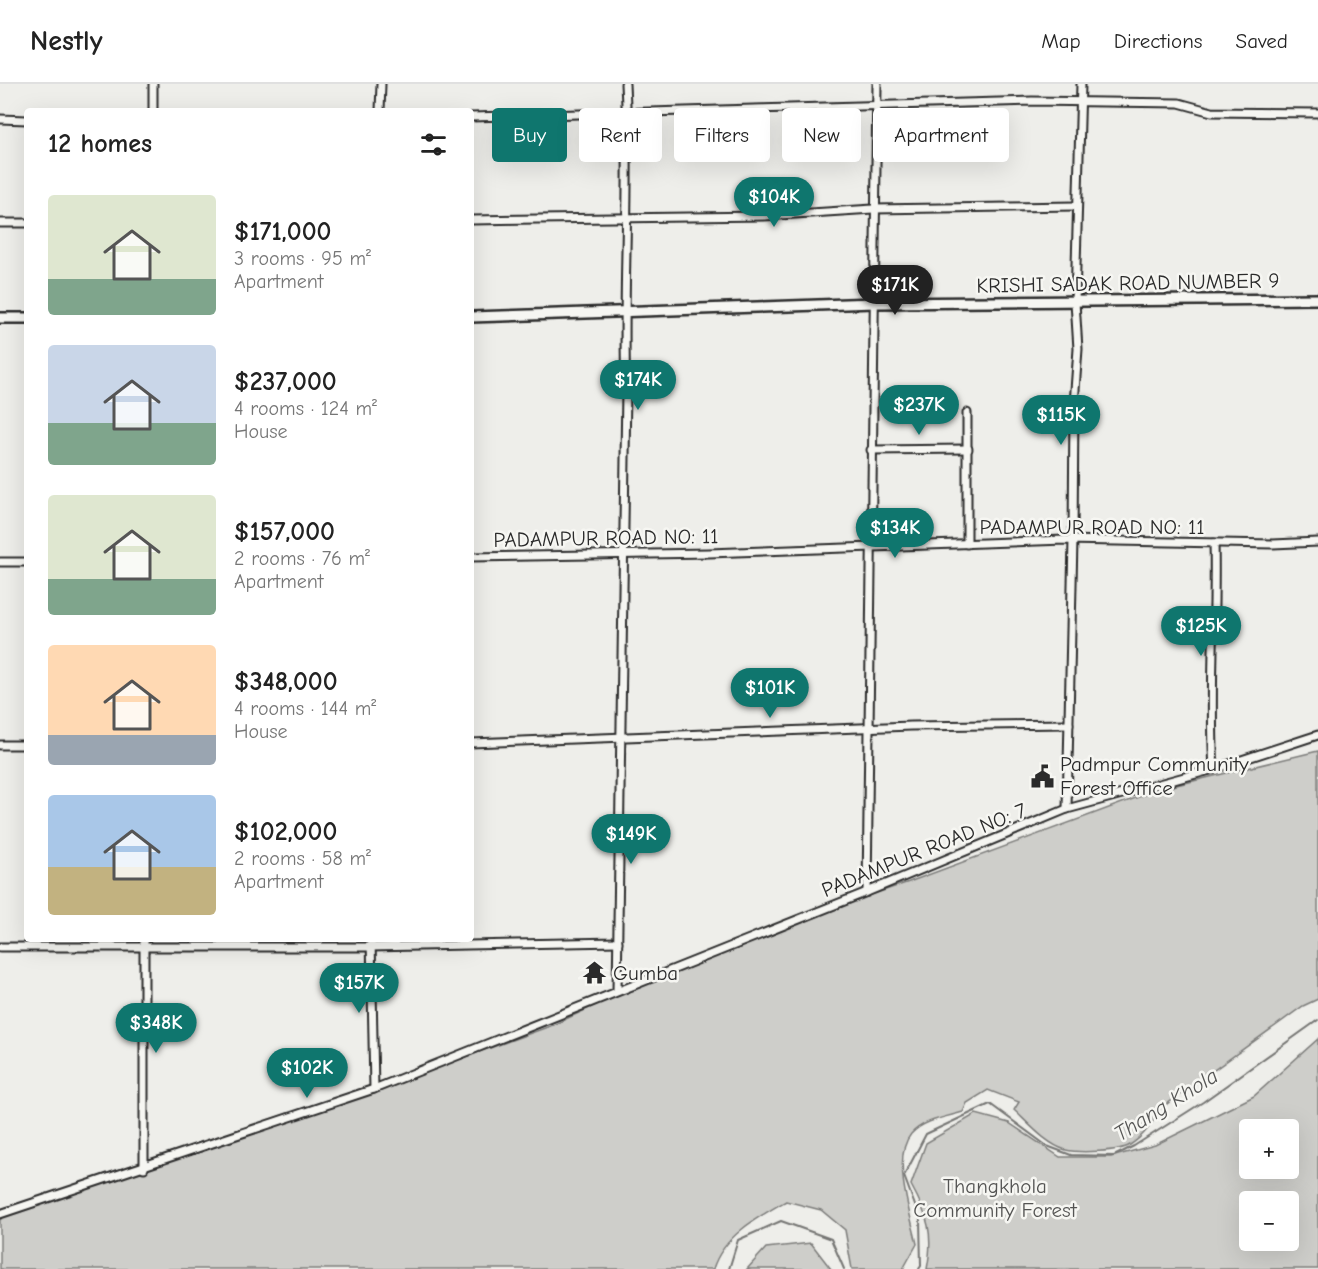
<!DOCTYPE html>
<html lang="en">
<head>
<meta charset="utf-8">
<style>
	body { margin:0; font-family:"Comic Neue",sans-serif; background:#f2f2f2; color:#222; height:100vh; display:flex; flex-direction:column; font-size:22px; white-space:nowrap }
	* { box-sizing:border-box; margin:0 }
	p { font-size:20px; color:#767676 }
	.icon { flex:none; width:33px; height:33px; fill:none; stroke:currentColor; stroke-width:2; stroke-linecap:round; stroke-linejoin:round }
	.map { position:relative; flex:1; overflow:hidden }
	.sheet { position:absolute; left:24px; top:24px; width:450px; height:834px; display:flex; flex-direction:column; background:#fff; border-radius:6px; box-shadow:0 6px 24px #0002 }
	.sheet>* { flex:none }
	.top-card { position:absolute; left:492px; top:24px; width:570px; height:54px; display:flex; gap:12px }
	.fabs { position:absolute; left:1239px; top:1035px; display:grid; gap:12px }
	.fabs a { display:grid; place-items:center; width:60px; height:60px; border-radius:6px; background:#fff; box-shadow:0 6px 24px #0002; font-size:30px }
	.price { position:absolute; translate:-50% -51px; padding:0 14px; border-radius:21px; background:#0f766e; color:#fff; font-size:20px; line-height:39px; filter:drop-shadow(0 2px 3px #0008) }
	.price::after { content:''; position:absolute; left:50%; top:36px; width:18px; height:14px; margin-left:-9px; background:inherit; clip-path:polygon(0 0,100% 0,50% 100%) }
	.price.active { background:#222; color:#fff }
	ul { padding:0; list-style:none }
	li { display:flex; align-items:center; gap:18px; height:150px; padding:0 24px }
	li span { display:grid; place-items:center; flex:none; width:168px; height:120px; border-radius:6px; color:#555 }
	li>.icon { margin-inline-start:auto }
	span .icon { width:72px; height:72px; fill:#fffc; stroke-width:1 }
	li b { font-size:26px }
	h2 { display:flex; justify-content:space-between; align-items:center; height:72px; padding:0 24px; font-size:26px }
	.chip { padding:0 21px; border-radius:6px; background:#fff; box-shadow:0 6px 24px #0002; font-size:21px; line-height:54px }
	.chip.active { background:#0f766e; color:#fff }
	header { display:flex; align-items:center; gap:36px; box-sizing:border-box; height:84px; padding:0 30px; background:#fff; border-bottom:2px solid #e0e0e0 }
	header strong { font-size:28px }
	nav { display:flex; gap:33px; margin-inline-start:auto; font-size:21px }
	.map>svg:first-child { display:block }
	.green { fill:#cececa; stroke:#7c7c7a; stroke-width:1.5; fill-rule:evenodd }
	.lines { fill:none; stroke-linecap:round; stroke-linejoin:round }
	.stream { stroke:#757573; stroke-width:2 }
	.street-casing { stroke:#2b2b2b; stroke-width:11 }
	.secondary-casing { stroke:#2b2b2b; stroke-width:14 }
	.street { stroke:#f6f6f2; stroke-width:7 }
	.secondary { stroke:#f6f6f2; stroke-width:9 }
	.labels { text-anchor:middle; dominant-baseline:central; stroke-width:5; stroke-linejoin:round; paint-order:stroke }
	.street-label { font-size:21px; fill:#2b2b2b; stroke:#f6f6f2 }
	.poi-label { font-size:21px; fill:#2b2b2b; stroke:#f6f6f2; text-anchor:start }
	.park-label { font-size:21px; fill:#545453; stroke:#f6f6f2 }
	.water-label { font-size:22px; font-style:italic; fill:#565655; stroke:#f6f6f2 }
</style>
</head>
<body>
<header>
<strong>Nestly</strong>
<nav><a>Map</a><a>Directions</a><a>Saved</a></nav>
</header>
<div class="map">
<svg width="1318" height="1185" viewBox="0 0 1318 1185">
	<rect width="100%" height="100%" fill="#eeeeea"/>
	<filter id="ink" filterUnits="userSpaceOnUse"><feTurbulence type="fractalNoise" baseFrequency=".0167" numOctaves="2"/><feDisplacementMap in="SourceGraphic" scale="12" xChannelSelector="R" yChannelSelector="G"/><feConvolveMatrix kernelMatrix="1 2 1 2 8 2 1 2 1" color-interpolation-filters="sRGB"/></filter>
	<g filter="url(#ink)">
		<!-- green -->
		<g class="green">
			<path d="M1318 667V915L1303 922 1160 1025C1152 1040 1144 1052 1130 1061 1119 1068 1078 1069 1066 1066 1047 1061 1028 1039 1014 1026L1019 1018 988 1006 967 1019 963 1028C946 1033 923 1036 911 1050 891 1074 911 1132 917 1160L903 1185H852L845 1146 821 1126 786 1117C758 1133 723 1152 713 1185H0V1132L361 1011 553 941 727 860 909 798 1160 705Z"/>
			<path d="M1318 955V1185H927C934 1150 928 1132 911 1101L926 1059 976 1030 1009 1039 1060 1073H1111L1155 1061 1254 1012ZM1250 1046H1288V1084H1250ZM1250 1118H1288V1156H1250Z"/>
			<path d="M811 1159 831 1185H747L766 1164Z"/>
		</g>
		<g class="lines">
			<!-- stream -->
			<g class="stream">
				<path d="M729 1185 738 1156 781 1137 831 1155 844 1185"/>
				<path d="M919 1185 921 1182 920 1135 904 1092 926 1050 990 1020 1047 1062 1071 1071 1114 1072 1134 1062 1203 1018 1318 936"/>
			</g>
			<defs>
				<g id="street">
					<path d="M153 0V27"/>
					<path d="M380 27 381 0"/>
					<path d="M471 33 1032 17 1179 19 1212 28 1318 29"/>
					<path d="M0 35 27 36"/>
					<path d="M471 136 764 132 873 125 1076 122"/>
					<path d="M0 139H27"/>
					<path d="M871 366 968 365"/>
					<path d="M1214 459C1216 534 1209 609 1214 685"/>
					<path d="M967 460V329"/>
					<path d="M471 473 709 469 1065 456 1273 460 1318 458"/>
					<path d="M0 478H27"/>
					<path d="M471 659 911 642 1069 640"/>
					<path d="M0 661H27"/>
					<path d="M1067 725 1073 456 1074 320 1078 265 1075 218 1081 0"/>
					<path d="M867 808 877 0"/>
					<path d="M371 855 374 1005"/>
					<path d="M0 863H370L618 858"/>
					<path d="M617 907 626 307C622 205 631 103 625 0"/>
					<path d="M144 1084V855"/>
					<path d="M0 1130 374 1005 867 808 1067 725 1214 685 1318 651"/>
				</g>
				<g id="secondary">
					<path d="M471 233 874 219 1318 215"/>
					<path d="M0 234H27"/>
				</g>
			</defs>
			<!-- street casing -->
			<use href="#street" class="street-casing"/>
			<!-- secondary casing -->
			<use href="#secondary" class="secondary-casing"/>
			<!-- street -->
			<use href="#street" class="street"/>
			<!-- secondary -->
			<use href="#secondary" class="secondary"/>
		</g>
	</g>
	<!-- icons -->
	<defs>
		<symbol id="civic-bare" viewBox="-9 -9 18 18"><path d="M-.6-6.5H3V-4.5H.6V-3L4-1V1h2V6H-6V1h2V-1L-.6-3ZM-1.2 2.5V6h2.4V2.5Z" fill="#2b2b2b" stroke="#f6f6f2" stroke-width="2.5" paint-order="stroke"/></symbol>
		<symbol id="temple-bare" viewBox="-9 -9 18 18"><path d="M0-6L5-2H3V0L6.5 2.5H4V6H1.5V3h-3V6H-4V2.5H-6.5L-3 0V-2H-5Z" fill="#2b2b2b" stroke="#f6f6f2" stroke-width="2.5" paint-order="stroke"/></symbol>
	</defs>
	<g fill-rule="evenodd">
		<use href="#civic-bare" x="1026" y="676" width="33" height="33"/>
		<use href="#temple-bare" x="578" y="872" width="33" height="33"/>
	</g>
	<g class="labels">
		<!-- street labels -->
		<g class="street-label">
			<text transform="translate(1128 199) rotate(-1)">KRISHI SADAK ROAD NUMBER 9</text>
			<text x="1092" y="443">PADAMPUR ROAD NO: 11</text>
			<text transform="translate(606 454) rotate(-1)">PADAMPUR ROAD NO: 11</text>
			<text transform="translate(924 766) rotate(-22)">PADAMPUR ROAD NO: 7</text>
		</g>
		<!-- poi labels -->
		<g class="poi-label">
			<text x="1060" y="680">Padmpur Community<tspan x="1060" dy="24">Forest Office</tspan></text>
			<text x="613" y="889">Gumba</text>
		</g>
		<!-- park labels -->
		<g class="park-label">
			<text x="995" y="1102">Thangkhola<tspan x="995" dy="24">Community Forest</tspan></text>
		</g>
		<!-- water labels -->
		<g class="water-label">
			<text transform="translate(1166 1021) rotate(-32)">Thang Khola</text>
		</g>
	</g>
</svg>
<div class="fabs">
<a>+</a>
<a>−</a>
</div>
<b class="price" style="left:774px;top:144px">$104K</b>
<b class="price active" style="left:895px;top:232px">$171K</b>
<b class="price" style="left:638px;top:327px">$174K</b>
<b class="price" style="left:919px;top:352px">$237K</b>
<b class="price" style="left:1061px;top:362px">$115K</b>
<b class="price" style="left:895px;top:475px">$134K</b>
<b class="price" style="left:1201px;top:573px">$125K</b>
<b class="price" style="left:770px;top:635px">$101K</b>
<b class="price" style="left:631px;top:781px">$149K</b>
<b class="price" style="left:359px;top:930px">$157K</b>
<b class="price" style="left:156px;top:970px">$348K</b>
<b class="price" style="left:307px;top:1015px">$102K</b>
<div class="top-card">
<a class="chip active">Buy</a>
<a class="chip">Rent</a>
<a class="chip">Filters</a>
<a class="chip">New</a>
<a class="chip">Apartment</a>
</div>
<section class="sheet">
<h2>12 homes<svg class="icon" aria-label="filters" viewBox="0 0 24 24"><path d="M4 7h16M4 17h16"/><circle cx="9" cy="7" r="2"/><circle cx="15" cy="17" r="2"/></svg></h2>
<ul>
<li><span style="background:linear-gradient(#dfe7d0 70%,#7fa58c 0)"><svg class="icon" aria-label="home" viewBox="0 0 24 24"><path d="M3 11l9-7 9 7M6 9v11h12V9"/></svg></span><div><b>$171,000</b><p>3 rooms · 95 m²</p><p>Apartment</p></div></li>
<li><span style="background:linear-gradient(#c9d6e8 65%,#7fa58c 0)"><svg class="icon" aria-label="home" viewBox="0 0 24 24"><path d="M3 11l9-7 9 7M6 9v11h12V9"/></svg></span><div><b>$237,000</b><p>4 rooms · 124 m²</p><p>House</p></div></li>
<li><span style="background:linear-gradient(#dfe7d0 70%,#7fa58c 0)"><svg class="icon" aria-label="home" viewBox="0 0 24 24"><path d="M3 11l9-7 9 7M6 9v11h12V9"/></svg></span><div><b>$157,000</b><p>2 rooms · 76 m²</p><p>Apartment</p></div></li>
<li><span style="background:linear-gradient(#ffd9b3 75%,#9aa5b1 0)"><svg class="icon" aria-label="home" viewBox="0 0 24 24"><path d="M3 11l9-7 9 7M6 9v11h12V9"/></svg></span><div><b>$348,000</b><p>4 rooms · 144 m²</p><p>House</p></div></li>
<li><span style="background:linear-gradient(#a9c7e8 60%,#c2b280 0)"><svg class="icon" aria-label="home" viewBox="0 0 24 24"><path d="M3 11l9-7 9 7M6 9v11h12V9"/></svg></span><div><b>$102,000</b><p>2 rooms · 58 m²</p><p>Apartment</p></div></li>
</ul>
</section>
</div>
</body>
</html>
